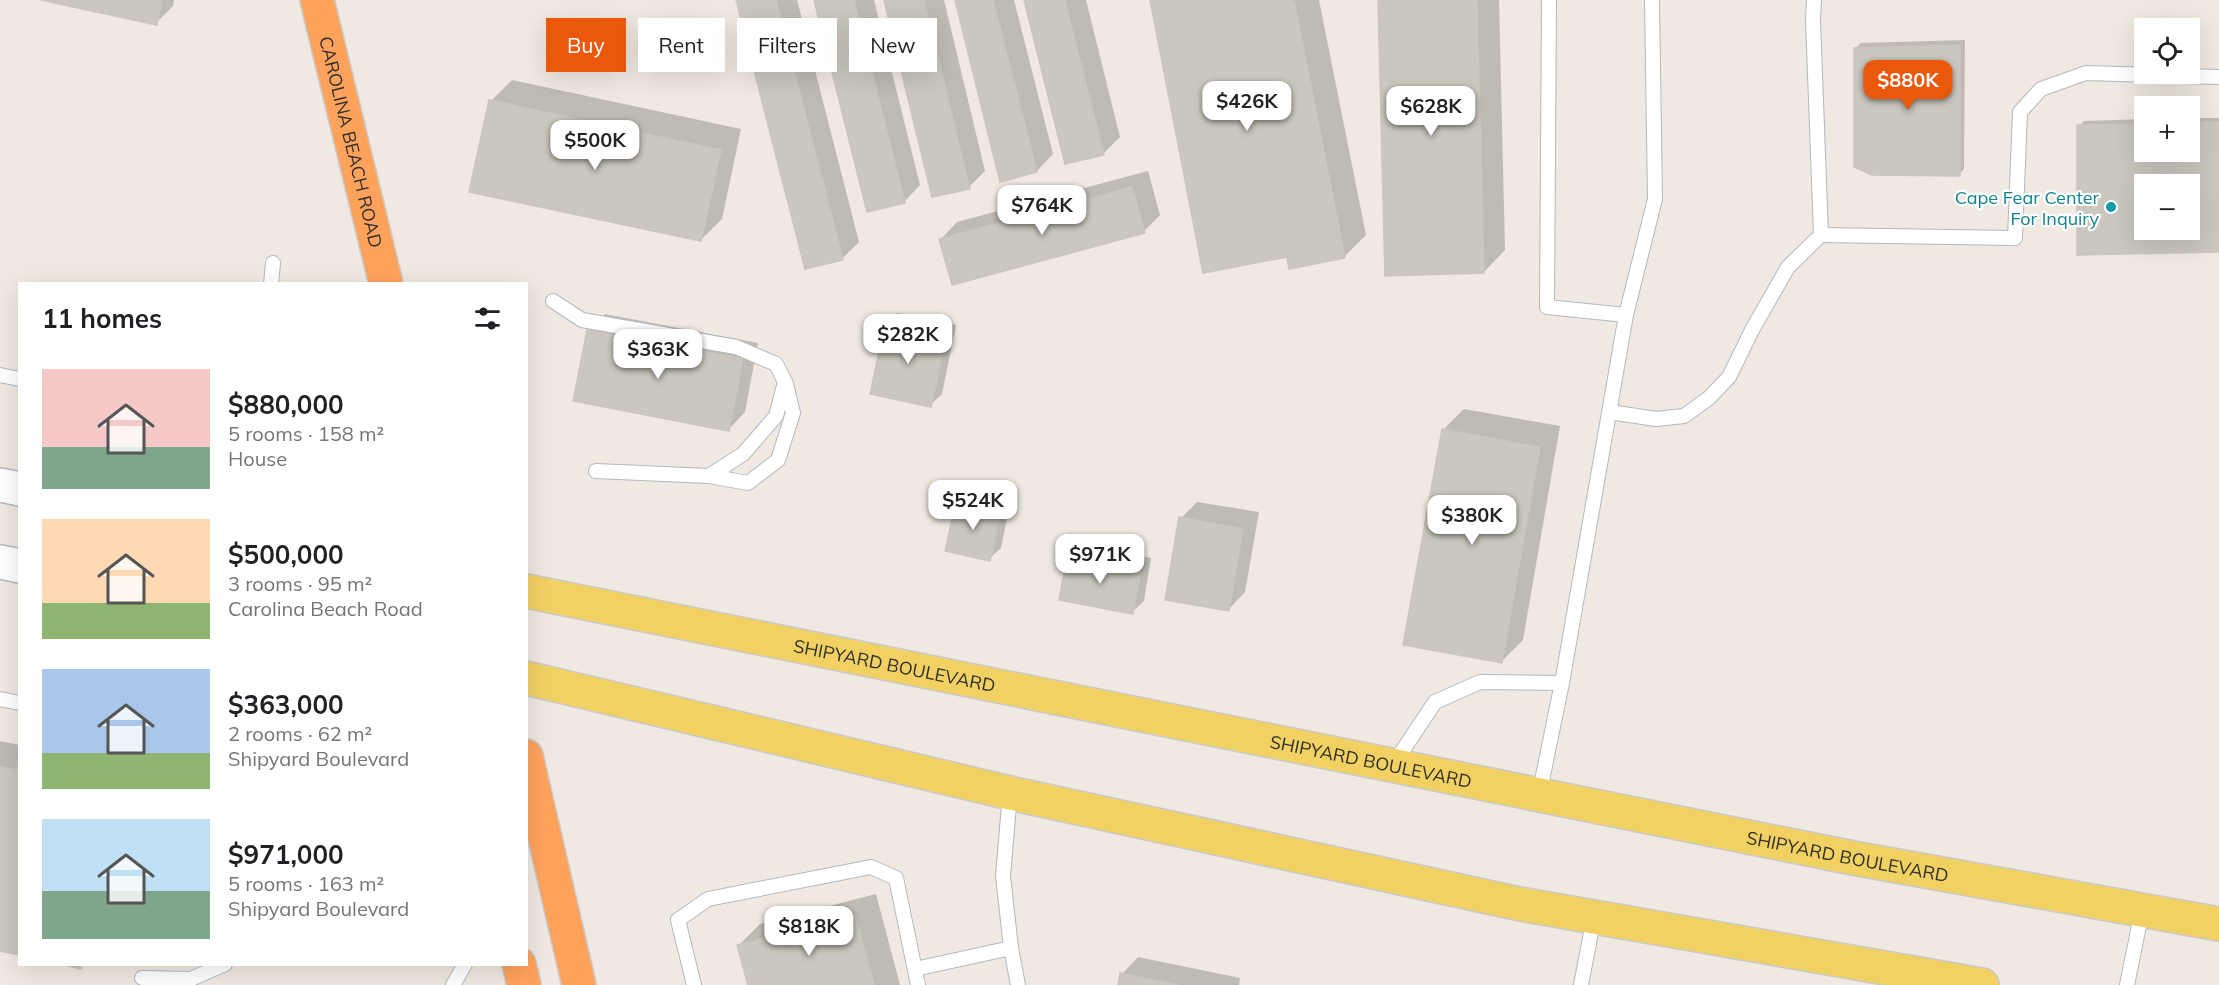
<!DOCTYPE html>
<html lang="en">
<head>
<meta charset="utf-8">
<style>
	body { margin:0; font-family:Mulish,sans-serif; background:#f2f2f2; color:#202124; height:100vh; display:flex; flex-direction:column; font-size:22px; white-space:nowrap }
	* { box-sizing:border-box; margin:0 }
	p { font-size:20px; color:#757577 }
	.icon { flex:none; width:33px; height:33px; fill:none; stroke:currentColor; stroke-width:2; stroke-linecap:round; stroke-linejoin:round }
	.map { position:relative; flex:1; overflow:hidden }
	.details { position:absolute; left:18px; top:282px; width:510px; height:684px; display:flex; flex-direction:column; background:#fff; border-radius:0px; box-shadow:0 6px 24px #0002 }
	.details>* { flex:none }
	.guide { position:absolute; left:546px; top:18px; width:570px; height:54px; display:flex; gap:12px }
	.fabs { position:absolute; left:2134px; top:18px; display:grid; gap:12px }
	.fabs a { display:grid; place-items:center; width:66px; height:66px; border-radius:0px; background:#fff; box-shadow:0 6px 24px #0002; font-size:30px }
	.price { position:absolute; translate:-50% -51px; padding:0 14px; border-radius:12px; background:#fff; color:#222; font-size:20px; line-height:39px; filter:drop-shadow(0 2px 3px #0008) }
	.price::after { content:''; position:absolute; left:50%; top:36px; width:18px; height:14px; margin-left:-9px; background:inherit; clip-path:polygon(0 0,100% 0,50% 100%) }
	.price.on { background:#ea580c; color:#fff }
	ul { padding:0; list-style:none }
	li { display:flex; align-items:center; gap:18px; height:150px; padding:0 24px }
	li span { display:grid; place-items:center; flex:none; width:168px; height:120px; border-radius:0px; color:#555 }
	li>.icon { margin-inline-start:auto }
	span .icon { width:72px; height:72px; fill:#fffc; stroke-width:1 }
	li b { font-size:26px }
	h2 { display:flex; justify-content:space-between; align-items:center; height:72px; padding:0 24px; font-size:26px }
	.tag { padding:0 21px; border-radius:0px; background:#fff; box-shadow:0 6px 24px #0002; font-size:21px; line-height:54px }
	.tag.on { background:#ea580c; color:#fff }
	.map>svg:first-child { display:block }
	.shadow { fill:#0003; fill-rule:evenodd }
	.building { fill:#cbc7bf; stroke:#cbc5ba; stroke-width:1.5; fill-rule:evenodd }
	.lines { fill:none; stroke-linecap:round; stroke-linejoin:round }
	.lane-casing { stroke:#b4b7c1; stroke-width:16 }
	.secondary-casing { stroke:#b4b7c1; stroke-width:36 }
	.primary-casing { stroke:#c9c9c9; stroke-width:36 }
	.highway-casing { stroke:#c9c9c9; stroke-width:36 }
	.lane { stroke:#fff; stroke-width:14 }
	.secondary { stroke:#fff; stroke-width:33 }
	.primary { stroke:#f2d163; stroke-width:33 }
	.highway { stroke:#ffa35c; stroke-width:33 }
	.culture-dot { fill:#0f9aa8; stroke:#fff; stroke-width:2 }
	.labels { text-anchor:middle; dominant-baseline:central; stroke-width:4.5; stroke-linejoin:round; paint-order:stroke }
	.street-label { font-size:18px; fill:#2e2e2e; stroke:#fff }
	.culture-label { font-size:18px; fill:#0d838f; stroke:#fff; text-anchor:end }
</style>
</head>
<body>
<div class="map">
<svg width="2219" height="985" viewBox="0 0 2219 985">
	<rect width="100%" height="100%" fill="#efe9e1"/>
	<!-- shadow -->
	<g class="shadow">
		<path d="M48 0H174L173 6 156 23Z"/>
		<path d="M738 0H797L859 242 842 259Z"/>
		<path d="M816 0H874L920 185 904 202Z"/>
		<path d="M886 0H944L985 171 969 187Z"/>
		<path d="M956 0H1014L1053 154 1037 171Z"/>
		<path d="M1026 0H1086L1120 137 1104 153 1066 162Z"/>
		<path d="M1151 0H1319L1366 235 1344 257Z"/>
		<path d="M1380 0H1499L1505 250 1484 272Z"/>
		<path d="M1965 40 1964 169 1959 174 1855 49 1861 43Z"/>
		<path d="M512 80 741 129 722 219 701 240 491 101Z"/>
		<path d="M2190 118H2219V250L2078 254 2079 126 2084 121 2145 119V152H2190ZM2145 184H2190V230H2145Z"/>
		<path d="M1148 171 1160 215 1144 231 941 239 957 222Z"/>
		<path d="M897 313 956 325 942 394 930 405 886 324Z"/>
		<path d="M605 314 758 343 745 412 729 429 588 331Z"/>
		<path d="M1464 409 1560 426 1523 640 1502 661 1443 430Z"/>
		<path d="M969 490 1011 499 1001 548 989 559 957 502Z"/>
		<path d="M1197 502 1259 512 1245 592 1229 609 1181 518Z"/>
		<path d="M1080 545 1151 558 1144 601 1132 612 1069 557Z"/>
		<path d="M0 741 20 745V954L0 949Z"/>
		<path d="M876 894 900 985H749L739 945 760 924Z"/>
		<path d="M1138 957 1240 978 1239 985H1119L1122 974Z"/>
	</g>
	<!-- building -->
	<g class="building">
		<path d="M41 0H162L157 25Z"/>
		<path d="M736 0H776L843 260 805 269Z"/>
		<path d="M814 0H854L905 203 867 212Z"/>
		<path d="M884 0H924L970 189 932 197Z"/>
		<path d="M955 0H993L1037 172 1000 182Z"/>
		<path d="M1024 0H1065L1104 155 1065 164Z"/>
		<path d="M1150 0H1294L1345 258 1289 269 1287 257 1203 273Z"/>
		<path d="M1378 0H1477L1484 273 1385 276Z"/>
		<path d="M1960 45V176L1872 175 1854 167V48Z"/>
		<path d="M489 100 721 150 701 241 469 192Z"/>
		<path d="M2219 122V252L2077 255V125L2145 124V152H2190V123ZM2145 184H2190V230H2145Z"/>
		<path d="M1132 187 1145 233 952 285 939 239Z"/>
		<path d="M885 324 946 336 931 407 870 394Z"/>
		<path d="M587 330 743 359 729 431 573 401Z"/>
		<path d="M1442 429 1540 447 1502 663 1403 645Z"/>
		<path d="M956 501 1001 510 990 561 945 551Z"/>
		<path d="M1179 517 1243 529 1229 611 1165 600Z"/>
		<path d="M1067 556 1141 569 1133 614 1059 600Z"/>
		<path d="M20 759V955L0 951V766L17 770Z"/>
		<path d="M855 914 874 985H748L737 945Z"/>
		<path d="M61 964H82L81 969Z"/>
		<path d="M1120 973 1179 985H1118Z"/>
	</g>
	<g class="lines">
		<defs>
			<g id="lane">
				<path d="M1549 0 1547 307 1626 315"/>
				<path d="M1814 0 1813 20 1821 235 2015 238 2020 112 2041 89 2086 73 2219 77"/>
				<path d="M271 284 273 263"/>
				<path d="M553 301 582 320 736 347 776 364 785 382 776 416 743 454 709 476 596 471"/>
				<path d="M0 375 20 379"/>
				<path d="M1610 412 1656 419 1684 416 1709 398 1729 377 1752 330 1788 267 1821 235"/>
				<path d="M709 476 748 483 778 460 793 413 786 384"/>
				<path d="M0 699 20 703"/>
				<path d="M1393 765 1435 702 1480 682 1562 683"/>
				<path d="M1010 793 1003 876 1011 948 1018 985"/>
				<path d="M1539 795 1562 683 1626 315 1655 199 1652 0"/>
				<path d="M915 969 1011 948"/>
				<path d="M142 978 191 979 225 964"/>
				<path d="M453 985 465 964"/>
				<path d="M694 985 678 920 708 899 871 867 896 878 918 985"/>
				<path d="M1581 985 1594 917"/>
				<path d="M2127 985 2142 911"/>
			</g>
			<g id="secondary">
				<path d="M0 485 20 489"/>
				<path d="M0 562 20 566"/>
			</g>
			<g id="primary">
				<path id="s1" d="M526 591 1853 858 2219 924"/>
				<path d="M526 678 1010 793 1520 904 1982 985"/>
			</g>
			<g id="highway">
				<path id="s2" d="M317 0 386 284"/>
				<path d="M526 756 579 985"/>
				<path d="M519 964 524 985"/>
			</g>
		</defs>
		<!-- lane casing -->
		<use href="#lane" class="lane-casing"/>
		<!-- secondary casing -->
		<use href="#secondary" class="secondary-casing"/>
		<!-- primary casing -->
		<use href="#primary" class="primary-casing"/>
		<!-- highway casing -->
		<use href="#highway" class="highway-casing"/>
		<!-- lane -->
		<use href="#lane" class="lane"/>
		<!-- secondary -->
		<use href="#secondary" class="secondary"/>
		<!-- primary -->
		<use href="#primary" class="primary"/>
		<!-- highway -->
		<use href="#highway" class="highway"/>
	</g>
	<!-- markers -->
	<circle class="culture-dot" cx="2111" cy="207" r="6"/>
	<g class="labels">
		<!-- street labels -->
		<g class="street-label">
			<text stroke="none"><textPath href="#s2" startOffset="146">CAROLINA BEACH ROAD</textPath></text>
			<text stroke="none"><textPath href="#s1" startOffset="376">SHIPYARD BOULEVARD</textPath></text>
			<text stroke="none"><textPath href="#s1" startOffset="862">SHIPYARD BOULEVARD</textPath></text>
			<text stroke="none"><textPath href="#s1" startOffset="1348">SHIPYARD BOULEVARD</textPath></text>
		</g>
		<!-- culture labels -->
		<g class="culture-label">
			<text x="2099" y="197">Cape Fear Center<tspan x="2099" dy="21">For Inquiry</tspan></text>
		</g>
	</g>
</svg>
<div class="fabs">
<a><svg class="icon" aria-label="locate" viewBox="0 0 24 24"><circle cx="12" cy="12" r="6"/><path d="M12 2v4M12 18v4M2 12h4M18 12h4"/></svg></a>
<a>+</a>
<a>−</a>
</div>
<b class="price on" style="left:1908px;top:111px">$880K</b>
<b class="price" style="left:1247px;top:132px">$426K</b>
<b class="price" style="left:1431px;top:137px">$628K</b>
<b class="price" style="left:595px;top:171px">$500K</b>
<b class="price" style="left:1042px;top:236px">$764K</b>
<b class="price" style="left:908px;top:365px">$282K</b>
<b class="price" style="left:658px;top:380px">$363K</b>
<b class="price" style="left:973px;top:531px">$524K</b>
<b class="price" style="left:1472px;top:546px">$380K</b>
<b class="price" style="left:1100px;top:585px">$971K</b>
<b class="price" style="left:809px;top:957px">$818K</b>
<div class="guide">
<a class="tag on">Buy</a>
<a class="tag">Rent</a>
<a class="tag">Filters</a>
<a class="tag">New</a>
</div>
<section class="details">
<h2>11 homes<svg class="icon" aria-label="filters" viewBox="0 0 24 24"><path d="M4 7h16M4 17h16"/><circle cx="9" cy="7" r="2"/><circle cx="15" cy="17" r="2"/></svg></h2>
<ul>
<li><span style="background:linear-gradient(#f6c9c9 65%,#7fa58c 0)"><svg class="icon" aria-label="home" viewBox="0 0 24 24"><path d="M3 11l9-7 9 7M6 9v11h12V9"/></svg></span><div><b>$880,000</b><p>5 rooms · 158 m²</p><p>House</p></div></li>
<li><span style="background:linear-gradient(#ffd9b3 70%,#8fb573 0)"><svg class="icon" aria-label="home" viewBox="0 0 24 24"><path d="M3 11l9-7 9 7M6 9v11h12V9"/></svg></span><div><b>$500,000</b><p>3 rooms · 95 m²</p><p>Carolina Beach Road</p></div></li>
<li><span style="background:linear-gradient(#a9c7e8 70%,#8fb573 0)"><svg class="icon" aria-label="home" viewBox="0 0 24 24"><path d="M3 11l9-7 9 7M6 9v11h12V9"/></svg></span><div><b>$363,000</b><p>2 rooms · 62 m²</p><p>Shipyard Boulevard</p></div></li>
<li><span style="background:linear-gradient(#bfe0f5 60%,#7fa58c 0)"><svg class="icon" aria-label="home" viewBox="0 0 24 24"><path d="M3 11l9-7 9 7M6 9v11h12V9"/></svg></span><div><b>$971,000</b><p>5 rooms · 163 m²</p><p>Shipyard Boulevard</p></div></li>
</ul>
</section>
</div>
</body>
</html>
